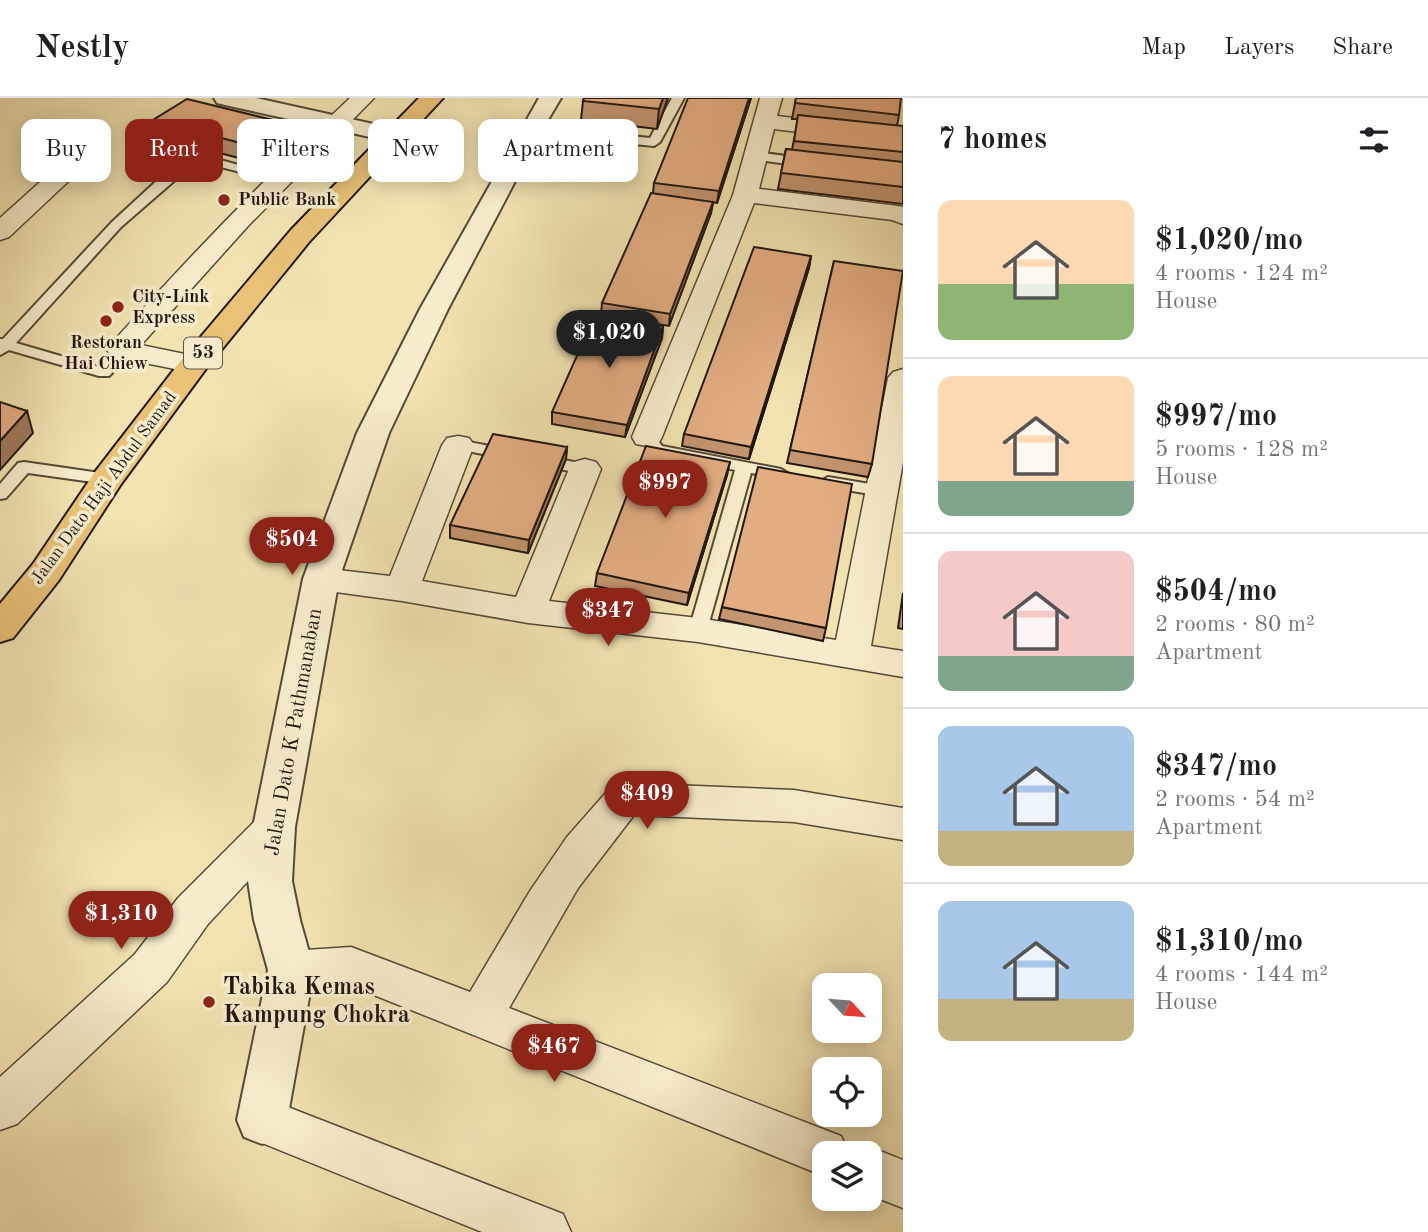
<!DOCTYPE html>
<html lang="en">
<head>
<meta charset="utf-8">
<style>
	body { margin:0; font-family:"Old Standard TT",serif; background:#f2f2f2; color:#202124; height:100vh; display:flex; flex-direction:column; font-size:26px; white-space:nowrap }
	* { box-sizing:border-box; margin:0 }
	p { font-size:23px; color:#757577 }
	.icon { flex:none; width:38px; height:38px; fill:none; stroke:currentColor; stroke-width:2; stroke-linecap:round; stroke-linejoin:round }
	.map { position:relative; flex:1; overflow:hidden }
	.sheet { display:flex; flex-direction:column; background:#fff; width:525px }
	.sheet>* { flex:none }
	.top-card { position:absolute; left:21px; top:21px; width:665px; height:63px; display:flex; gap:14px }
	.needle { width:46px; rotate:116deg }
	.controls { position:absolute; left:812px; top:875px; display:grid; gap:14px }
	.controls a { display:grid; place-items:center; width:70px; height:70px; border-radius:14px; background:#fff; box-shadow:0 4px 18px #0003; font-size:35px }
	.price { position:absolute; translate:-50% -60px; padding:0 16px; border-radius:24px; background:#8f2418; color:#fff; font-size:23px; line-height:46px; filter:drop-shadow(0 2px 4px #0008) }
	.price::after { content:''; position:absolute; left:50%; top:42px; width:21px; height:16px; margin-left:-10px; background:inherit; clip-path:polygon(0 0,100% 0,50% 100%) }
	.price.selected { background:#222; color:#fff }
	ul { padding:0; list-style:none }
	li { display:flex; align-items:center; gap:21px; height:175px; padding:0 35px }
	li+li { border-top:2px solid #e0e0e0 }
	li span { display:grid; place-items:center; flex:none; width:196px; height:140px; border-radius:14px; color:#555 }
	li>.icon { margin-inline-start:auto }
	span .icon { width:84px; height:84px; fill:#fffc; stroke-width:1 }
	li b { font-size:30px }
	h2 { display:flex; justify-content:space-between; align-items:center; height:84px; padding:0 35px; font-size:30px }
	.pill { padding:0 24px; border-radius:14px; background:#fff; box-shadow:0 4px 18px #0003; font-size:24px; line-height:63px }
	.pill.selected { background:#8f2418; color:#fff }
	header { display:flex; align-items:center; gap:42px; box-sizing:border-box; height:98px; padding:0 35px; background:#fff; border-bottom:2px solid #e0e0e0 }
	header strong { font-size:33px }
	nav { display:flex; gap:38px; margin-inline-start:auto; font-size:24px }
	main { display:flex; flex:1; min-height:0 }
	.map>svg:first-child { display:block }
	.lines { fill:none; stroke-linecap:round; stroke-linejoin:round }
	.service-casing { stroke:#554a38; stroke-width:4 }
	.minor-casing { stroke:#554a38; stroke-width:3 }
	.tertiary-casing { stroke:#554a38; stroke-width:4 }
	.primary-casing { stroke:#211710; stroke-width:4 }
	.service { fill:#f7edcc; fill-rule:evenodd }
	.minor { fill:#f7edcc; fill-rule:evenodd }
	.tertiary { fill:#f7edcc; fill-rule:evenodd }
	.primary { fill:#e9c278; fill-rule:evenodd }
	.wall { fill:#c39570; stroke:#211710; stroke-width:2 }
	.shaded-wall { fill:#9f795b; stroke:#211710; stroke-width:2 }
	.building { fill:#e3ad82; stroke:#211710; stroke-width:2 }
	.poi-dot { fill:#8f2418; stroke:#f7edcc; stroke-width:2.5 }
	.labels { text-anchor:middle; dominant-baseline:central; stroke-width:7; stroke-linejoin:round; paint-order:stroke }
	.far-poi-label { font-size:18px; font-weight:bold; fill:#211710; stroke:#f7edcc; text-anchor:start }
	.far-street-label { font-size:18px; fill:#211710; stroke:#f7edcc }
	.shield { fill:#f7edcc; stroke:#615748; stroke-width:2 }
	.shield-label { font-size:19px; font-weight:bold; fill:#211710 }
	.street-label { font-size:21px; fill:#211710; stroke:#f7edcc }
	.near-poi-label { font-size:24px; font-weight:bold; fill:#211710; stroke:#f7edcc; text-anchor:start }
</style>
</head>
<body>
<header>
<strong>Nestly</strong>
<nav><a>Map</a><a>Layers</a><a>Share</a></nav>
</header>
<main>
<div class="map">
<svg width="903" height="1134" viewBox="0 0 903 1134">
	<rect width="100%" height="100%" fill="#f2e3b1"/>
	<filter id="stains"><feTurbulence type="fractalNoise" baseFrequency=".00286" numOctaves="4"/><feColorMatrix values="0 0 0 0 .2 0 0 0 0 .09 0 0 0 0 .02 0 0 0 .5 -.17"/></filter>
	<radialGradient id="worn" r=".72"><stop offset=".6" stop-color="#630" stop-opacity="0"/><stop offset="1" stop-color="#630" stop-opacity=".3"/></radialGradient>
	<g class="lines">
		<defs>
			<g id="service">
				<path d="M672 0H684L660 44 654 48 530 36 524 32 530 28 650 40Z"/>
				<path d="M755 54 810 61 816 65 810 69 751 61 749 58Z"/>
				<path d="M195 55 286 80 280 84 197 63 121 129 16 245 109 272 112 275 109 278H99L9 252 0 257V241H3L112 124 163 77Z"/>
				<path d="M647 334 653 336 662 348 781 371 789 376 781 381 751 375 707 532 705 537H691L689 532 735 372 651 355 639 339Z"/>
				<path d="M458 342 585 366 593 371 585 376 452 350 450 347 452 344Z"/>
				<path d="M24 364 107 376 115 381 107 386 28 375 6 400 0 401V386L18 365Z"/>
				<path d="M828 379 882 388 890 393 882 398 822 388 820 384Z"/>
			</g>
			<g id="minor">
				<path d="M350 0H374L248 128 141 247 204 260 208 266 204 272 194 275 111 258 107 252 111 246C187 161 267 78 350 0Z"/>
				<path d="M760 0H782L777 18 903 33V47L774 31 759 91 898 108 903 109V126L892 122 754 105 662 339 658 346 647 348 636 346 632 339 733 97Z"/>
				<path d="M67 65 75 67 79 72 75 77 9 139 0 142V120L59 67Z"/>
				<path d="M903 271V364L871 548 903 553V579L698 544 528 525 402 503 321 492 309 489 304 481 309 473 321 470 390 478 442 347 447 340 458 338 469 340 474 347 422 483 516 499 569 371 574 364 585 361 596 364 601 371 549 503 698 520 836 542 888 280 893 274Z"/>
				<path d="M624 685 794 692 903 710V742L794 724 634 717 578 790 509 910 841 1038 849 1055H824V1078L349 887 291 891 275 886 269 872 275 858 291 853 351 849 470 894 530 793 567 739 610 690Z"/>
				<path d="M274 713 288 718 294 729 288 740 208 826 167 884 17 1026 0 1032V979L135 856 178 800 260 718Z"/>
				<path d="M262 999 563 1116 571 1134H482L245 1038 238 1022 245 1006Z"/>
				<path d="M870 1049 903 1062V1110L870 1097V1055H854Z"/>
			</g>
			<g id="tertiary">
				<path d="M214 0H256L405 33 409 38 405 43 397 45 225 7 217 5Z"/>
				<path d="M539 0H561L542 32 448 211 389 335 339 481 295 729 292 783 300 822 314 872 287 1022 280 1039 262 1046 244 1039 237 1022 268 872 254 822 248 783 253 729 303 481 357 335 420 211Z"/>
			</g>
			<path id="primary" d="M419 0H443L309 144 205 272 121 386 59 482 13 540 0 544V506L33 466 95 374 183 260 291 132Z"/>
		</defs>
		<!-- service casing -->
		<use href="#service" class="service-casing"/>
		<!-- minor casing -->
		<use href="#minor" class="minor-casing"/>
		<!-- tertiary casing -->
		<use href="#tertiary" class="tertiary-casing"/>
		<!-- primary casing -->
		<use href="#primary" class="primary-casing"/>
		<!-- service -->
		<use href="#service" class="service"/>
		<!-- minor -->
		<use href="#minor" class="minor"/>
		<!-- tertiary -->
		<use href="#tertiary" class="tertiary"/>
		<!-- primary -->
		<use href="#primary" class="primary"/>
	</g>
	<!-- wall -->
	<g class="wall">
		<path d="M584 0H668L657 31 581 22 583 3Z"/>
		<path d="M751 0 717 105 713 104 711 115 669 228 601 217 602 205 653 95 654 85Z"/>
		<path d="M796 0 899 17 897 28H903V106L778 91 786 51 792 52 798 21H792Z"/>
		<path d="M153 22 278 39 246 62 155 38Z"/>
		<path d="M811 158 809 170 749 361 682 348 684 336Z"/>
		<path d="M834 163 872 366 868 379 787 365Z"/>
		<path d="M663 228 662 240 625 339 552 326V314Z"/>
		<path d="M567 349 566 361 528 455 450 440V427Z"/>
		<path d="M727 377 687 507 595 488 597 475Z"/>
		<path d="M903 495V531L898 530Z"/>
		<path d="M722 509 826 530 823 543 719 521Z"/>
	</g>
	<!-- shaded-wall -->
	<g class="shaded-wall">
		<path d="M663 0H668L657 31 659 11Z"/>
		<path d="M749 0H751L717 105 719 93Z"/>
		<path d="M277 23 278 39 246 62 244 46Z"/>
		<path d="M713 104 711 115 669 228 670 216Z"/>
		<path d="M811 158 809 170 749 361 751 349Z"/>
		<path d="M663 228 662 240 625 339 627 327Z"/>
		<path d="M27 313 33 335 0 372V343Z"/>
		<path d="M567 349 566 361 528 455 529 442Z"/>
		<path d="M730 364 727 377 687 507 689 495Z"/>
	</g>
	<!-- building -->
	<g class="building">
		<path d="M584 0H663L659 11 583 3Z"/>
		<path d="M688 0H749L719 93 654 85Z"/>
		<path d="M796 0H901L899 17 795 5Z"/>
		<path d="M187 1 277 23 244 46 153 22Z"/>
		<path d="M798 17 903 28V54L794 43Z"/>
		<path d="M786 51 903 64V89L781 75Z"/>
		<path d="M651 95 713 104 670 216 602 205Z"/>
		<path d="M754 149 811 158 751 349 684 336Z"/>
		<path d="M834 163 903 173 872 366 790 352Z"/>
		<path d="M595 217 663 228 627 327 552 314Z"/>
		<path d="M0 304 27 313 0 343Z"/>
		<path d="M493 336 567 349 529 442 450 427Z"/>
		<path d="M646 348 730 364 689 495 597 475Z"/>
		<path d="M758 369 852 386 826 530 722 509Z"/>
	</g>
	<!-- markers -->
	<g class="poi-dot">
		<circle cx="224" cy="102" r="7"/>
		<circle cx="118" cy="209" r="7"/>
		<circle cx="106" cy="223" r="7"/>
		<circle cx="209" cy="904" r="7"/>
	</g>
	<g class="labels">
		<!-- far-poi labels -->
		<g class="far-poi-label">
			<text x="238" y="102">Public Bank</text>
			<text x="132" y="199">City-Link<tspan x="132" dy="21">Express</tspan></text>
			<text x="106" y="245" text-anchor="middle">Restoran<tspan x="106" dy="21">Hai Chiew</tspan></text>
		</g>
		<!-- far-street labels -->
		<g class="far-street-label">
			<text transform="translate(104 390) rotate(-54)">Jalan Dato Haji Abdul Samad</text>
		</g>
		<!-- shield labels -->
		<rect class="shield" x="184" y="239.5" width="38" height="31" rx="5"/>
		<g class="shield-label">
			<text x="203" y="255">53</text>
		</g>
		<!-- street labels -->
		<g class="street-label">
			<text transform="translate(294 634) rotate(-80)">Jalan Dato K Pathmanaban</text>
		</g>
		<!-- near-poi labels -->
		<g class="near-poi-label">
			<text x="223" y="890">Tabika Kemas<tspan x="223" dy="28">Kampung Chokra</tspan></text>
		</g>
	</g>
	<rect width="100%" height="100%" filter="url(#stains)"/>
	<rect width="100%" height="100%" fill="url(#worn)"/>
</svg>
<div class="controls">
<a><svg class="needle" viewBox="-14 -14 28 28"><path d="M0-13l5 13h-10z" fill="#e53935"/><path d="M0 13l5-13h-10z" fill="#757577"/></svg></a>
<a><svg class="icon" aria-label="locate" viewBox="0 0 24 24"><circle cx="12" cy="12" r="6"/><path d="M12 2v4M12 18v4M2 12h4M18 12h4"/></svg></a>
<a><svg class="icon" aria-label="layers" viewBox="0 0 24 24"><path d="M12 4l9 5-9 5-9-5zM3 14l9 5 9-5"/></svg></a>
</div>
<b class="price selected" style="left:609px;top:272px">$1,020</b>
<b class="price" style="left:665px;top:422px">$997</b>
<b class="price" style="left:292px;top:479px">$504</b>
<b class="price" style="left:608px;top:550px">$347</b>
<b class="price" style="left:647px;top:733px">$409</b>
<b class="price" style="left:121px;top:853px">$1,310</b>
<b class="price" style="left:554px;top:986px">$467</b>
<div class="top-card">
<a class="pill">Buy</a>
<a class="pill selected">Rent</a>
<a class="pill">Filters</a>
<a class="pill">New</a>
<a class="pill">Apartment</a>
</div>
</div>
<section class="sheet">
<h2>7 homes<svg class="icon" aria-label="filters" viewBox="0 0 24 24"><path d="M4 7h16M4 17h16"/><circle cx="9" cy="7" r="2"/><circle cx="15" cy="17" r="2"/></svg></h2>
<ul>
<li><span style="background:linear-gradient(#ffd9b3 60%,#8fb573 0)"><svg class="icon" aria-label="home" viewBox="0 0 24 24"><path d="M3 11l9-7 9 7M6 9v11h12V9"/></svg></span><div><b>$1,020/mo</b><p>4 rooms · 124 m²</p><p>House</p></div></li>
<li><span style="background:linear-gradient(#ffd9b3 75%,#7fa58c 0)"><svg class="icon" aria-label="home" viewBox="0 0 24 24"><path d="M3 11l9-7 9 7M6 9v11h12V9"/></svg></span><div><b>$997/mo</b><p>5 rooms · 128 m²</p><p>House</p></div></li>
<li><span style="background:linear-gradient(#f6c9c9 75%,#7fa58c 0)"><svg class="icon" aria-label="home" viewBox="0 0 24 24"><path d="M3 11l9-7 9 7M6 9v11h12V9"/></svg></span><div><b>$504/mo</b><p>2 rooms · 80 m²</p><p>Apartment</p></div></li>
<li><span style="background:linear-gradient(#a9c7e8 75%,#c2b280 0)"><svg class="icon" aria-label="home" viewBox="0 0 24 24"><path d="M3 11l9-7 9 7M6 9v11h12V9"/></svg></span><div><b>$347/mo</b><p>2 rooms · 54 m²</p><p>Apartment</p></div></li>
<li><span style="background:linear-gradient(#a9c7e8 70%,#c2b280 0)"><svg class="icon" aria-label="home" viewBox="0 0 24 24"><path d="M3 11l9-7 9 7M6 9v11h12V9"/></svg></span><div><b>$1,310/mo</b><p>4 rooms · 144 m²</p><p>House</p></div></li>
</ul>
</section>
</main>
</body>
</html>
